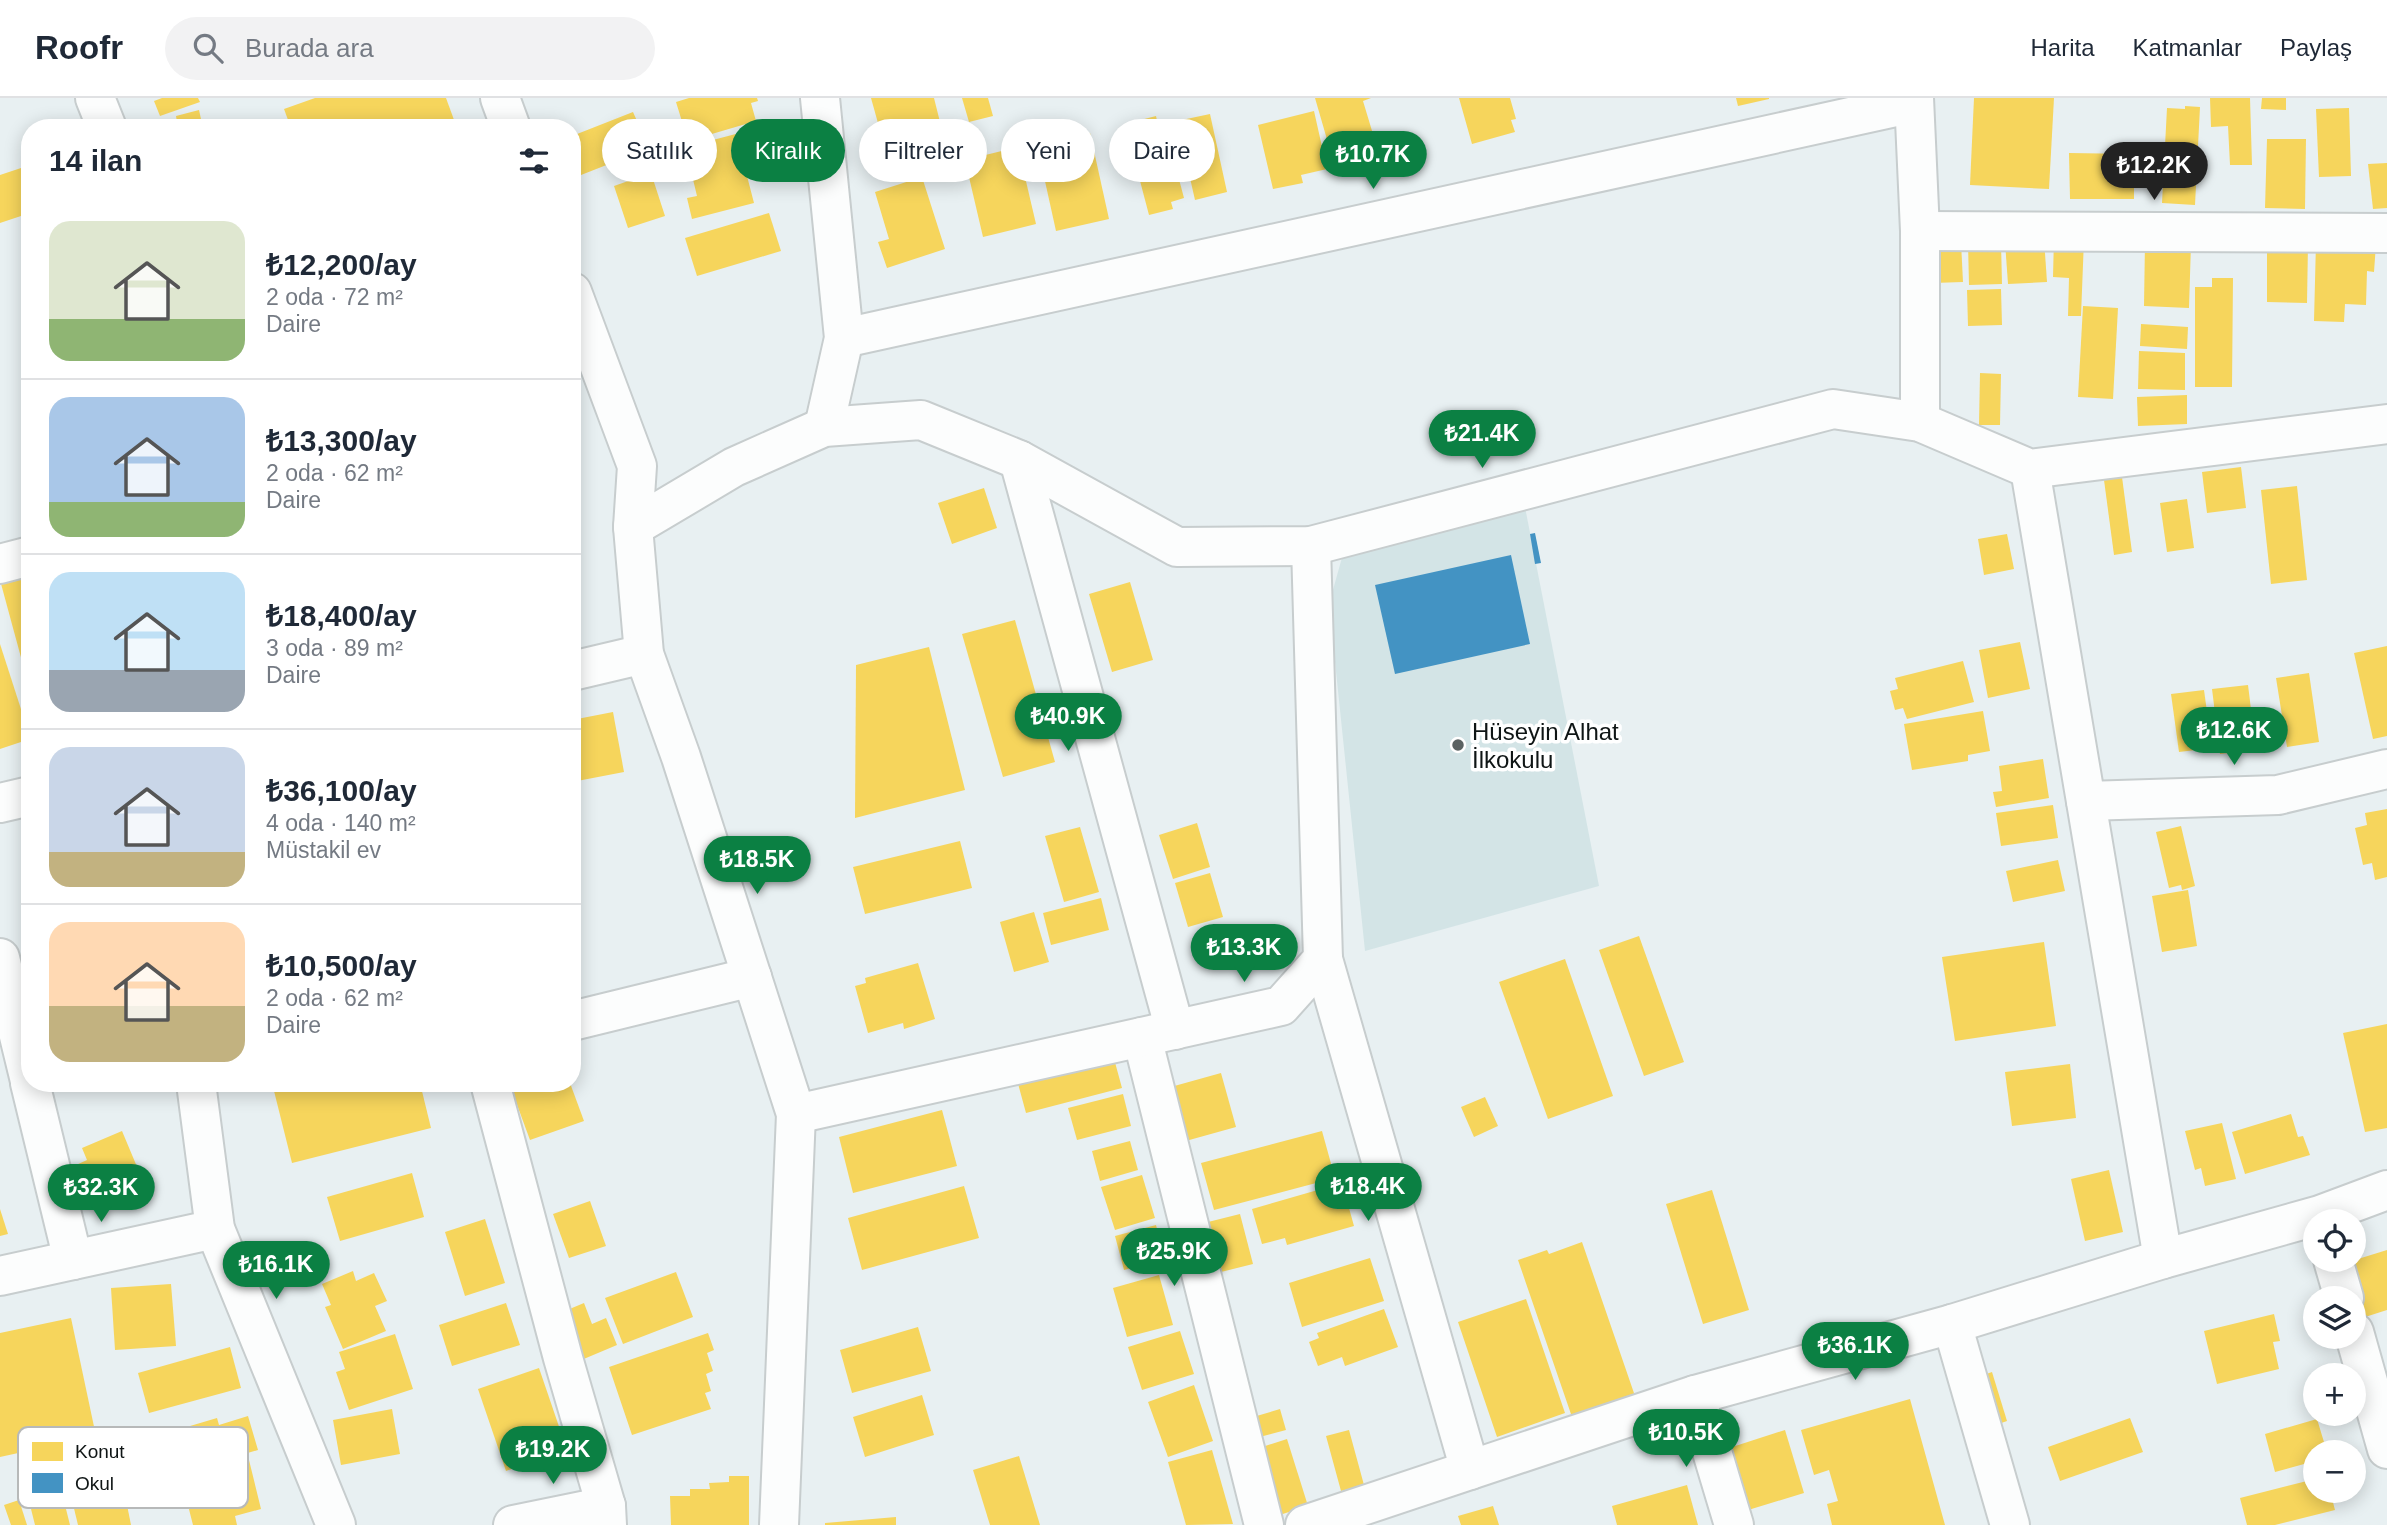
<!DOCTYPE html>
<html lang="tr">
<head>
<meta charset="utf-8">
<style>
	body { margin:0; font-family:Arial,sans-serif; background:#f2f2f3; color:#1f2937; height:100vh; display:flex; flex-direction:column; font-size:26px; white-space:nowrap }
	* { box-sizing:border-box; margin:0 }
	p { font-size:23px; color:#747a83 }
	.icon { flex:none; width:38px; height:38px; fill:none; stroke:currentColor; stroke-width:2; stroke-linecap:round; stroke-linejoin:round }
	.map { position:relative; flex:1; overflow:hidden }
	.sheet { position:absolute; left:21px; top:21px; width:560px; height:973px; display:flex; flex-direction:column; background:#fff; border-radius:28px; box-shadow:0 4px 18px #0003 }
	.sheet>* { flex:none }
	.guide { position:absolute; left:602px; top:21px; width:665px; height:63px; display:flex; gap:14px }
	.fabs { position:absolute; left:2303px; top:1111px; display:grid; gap:14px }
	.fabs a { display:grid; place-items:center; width:63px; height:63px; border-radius:50%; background:#fff; box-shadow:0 4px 18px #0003; font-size:35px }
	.price { position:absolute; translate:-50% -60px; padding:0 16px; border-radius:24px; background:#0b8043; color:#fff; font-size:23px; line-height:46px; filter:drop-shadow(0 2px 4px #0008) }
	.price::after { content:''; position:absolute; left:50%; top:42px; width:21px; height:16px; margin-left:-10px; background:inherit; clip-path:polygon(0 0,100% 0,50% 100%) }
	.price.active { background:#222; color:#fff }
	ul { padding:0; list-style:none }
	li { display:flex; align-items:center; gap:21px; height:175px; padding:0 28px }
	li+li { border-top:2px solid #e0e1e3 }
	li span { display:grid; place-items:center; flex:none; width:196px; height:140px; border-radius:21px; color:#555 }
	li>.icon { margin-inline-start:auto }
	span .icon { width:84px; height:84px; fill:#fffc; stroke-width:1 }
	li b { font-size:30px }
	h2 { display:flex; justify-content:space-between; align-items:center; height:84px; padding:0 28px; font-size:30px }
	.tag { padding:0 24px; border-radius:32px; background:#fff; box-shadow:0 4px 18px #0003; font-size:24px; line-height:63px }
	.tag.active { background:#0b8043; color:#fff }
	header { display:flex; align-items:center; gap:42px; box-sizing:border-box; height:98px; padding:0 35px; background:#fff; border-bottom:2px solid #e0e1e3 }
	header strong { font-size:33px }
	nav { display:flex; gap:38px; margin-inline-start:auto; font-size:24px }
	.search { width:490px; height:63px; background:#f2f2f3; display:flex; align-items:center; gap:18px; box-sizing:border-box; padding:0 24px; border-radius:38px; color:#747a83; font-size:26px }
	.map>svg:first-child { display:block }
	.built { fill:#d3e4e6 }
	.homes { fill:#f6d55c }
	.schools { fill:#4393c3 }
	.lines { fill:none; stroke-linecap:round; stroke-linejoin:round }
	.street-casing { stroke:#c7cdce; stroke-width:42 }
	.street { stroke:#fcfdfd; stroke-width:38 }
	.poi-dot { fill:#5b6262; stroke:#fff; stroke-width:2.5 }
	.labels { text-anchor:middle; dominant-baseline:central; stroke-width:7; stroke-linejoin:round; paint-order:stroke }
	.poi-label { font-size:24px; fill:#0f1515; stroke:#fff; text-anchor:start }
	.key { fill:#fff; stroke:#b7b9b9; stroke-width:2 }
	.key-label { font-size:19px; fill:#0f1515 }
</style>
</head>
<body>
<header>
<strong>Roofr</strong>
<div class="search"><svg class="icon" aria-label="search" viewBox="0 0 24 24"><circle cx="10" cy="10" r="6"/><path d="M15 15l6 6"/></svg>Burada ara</div>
<nav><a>Harita</a><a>Katmanlar</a><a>Paylaş</a></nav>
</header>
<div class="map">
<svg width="2387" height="1427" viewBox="0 0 2387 1427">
	<rect width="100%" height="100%" fill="#e8f0f2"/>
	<!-- built -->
	<path class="built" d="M1524 404 1599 788 1365 853 1329 506 1343 456Z"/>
	<!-- homes -->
	<g class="homes">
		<path d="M162 0H198L200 4 160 18 154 3Z"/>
		<path d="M315 0H446L457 30H291L284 11Z"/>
		<path d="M689 0H757L758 3 751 5 756 23 688 43 676 4Z"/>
		<path d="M871 0H934L941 28 883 43Z"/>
		<path d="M962 0H988L993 18 969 24Z"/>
		<path d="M1315 0H1371L1363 3 1382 66 1351 75 1348 65 1335 69Z"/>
		<path d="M1459 0H1510L1516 21 1511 22 1515 34 1472 46Z"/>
		<path d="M1736 0H1769V1L1738 8Z"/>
		<path d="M1974 0H2054L2049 91 1970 87Z"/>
		<path d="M2210 0H2250L2252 67H2230L2228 28 2211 29Z"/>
		<path d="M2262 0H2286V12L2261 11Z"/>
		<path d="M2185 8 2200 9 2195 107 2162 105 2167 10 2185 11Z"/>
		<path d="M2349 10 2351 78 2319 79 2316 11Z"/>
		<path d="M199 12 203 30H178L176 18Z"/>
		<path d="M1314 13 1327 71 1301 77 1303 85 1273 91 1258 27Z"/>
		<path d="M633 14 641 32 636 34 642 53 576 79 572 69V38Z"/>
		<path d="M1210 16 1227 94 1195 102 1177 23Z"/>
		<path d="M1156 18 1158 27 1164 25 1184 100 1171 104 1173 111 1149 117 1125 26Z"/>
		<path d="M747 33 751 48 740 51 754 105 692 121 687 100 697 98 690 69 699 66 694 47Z"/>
		<path d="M1090 35 1109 121 1056 133 1037 47Z"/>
		<path d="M2267 41H2306L2305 111 2265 110Z"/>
		<path d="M1018 49 1036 126 983 139 965 62Z"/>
		<path d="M2069 55 2134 56V101H2070Z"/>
		<path d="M2387 65V110L2373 111 2368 66Z"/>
		<path d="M30 67V115L0 125V77Z"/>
		<path d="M651 75 665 118 628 130 614 88Z"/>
		<path d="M922 79 945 151 887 170 878 144 889 141 875 94Z"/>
		<path d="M769 115 781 153 697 178 685 140Z"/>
		<path d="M2054 139 2084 141 2081 218H2068L2069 180 2053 179Z"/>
		<path d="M2044 141 2047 184 2008 186 2005 144Z"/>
		<path d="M2145 143 2191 145 2189 210 2144 208Z"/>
		<path d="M1961 144 1963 184 1933 185 1931 145Z"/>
		<path d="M2001 144 2002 186 1969 187 1968 145Z"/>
		<path d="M2316 144 2376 146 2374 174 2367 173 2366 207 2345 206 2344 224 2314 223Z"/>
		<path d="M2267 145 2308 146 2307 205 2267 204Z"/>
		<path d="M2212 180H2233L2232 289H2195V189H2212Z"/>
		<path d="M2001 191 2002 227 1968 228 1967 192Z"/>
		<path d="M2083 208 2118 210 2113 301 2078 299Z"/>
		<path d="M2141 226 2188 229 2187 251 2140 248Z"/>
		<path d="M2139 253 2185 255V292L2138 291Z"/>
		<path d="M1980 275 2001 276 2000 327H1979Z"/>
		<path d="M2187 297V326L2138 328 2137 299Z"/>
		<path d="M2241 369 2246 410 2207 415 2202 374Z"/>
		<path d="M2122 379 2132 454 2114 457 2104 382Z"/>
		<path d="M2297 388 2307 482 2271 486 2261 392Z"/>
		<path d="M984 390 997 430 952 446 938 405Z"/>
		<path d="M2187 401 2194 450 2167 454 2160 405Z"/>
		<path d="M2007 436 2014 471 1984 477 1978 441Z"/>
		<path d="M30 473V589H29L0 482Z"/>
		<path d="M1130 484 1153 562 1112 574 1089 496Z"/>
		<path d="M1015 522 1055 664 1003 679 962 536Z"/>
		<path d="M2020 544 2030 591 1988 600 1979 552Z"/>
		<path d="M0 546 30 639V641L0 651Z"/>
		<path d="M2387 548V638L2373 641 2354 555Z"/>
		<path d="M929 549 965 692 855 720 856 567Z"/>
		<path d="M1963 563 1974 604 1907 621 1903 610 1895 612 1890 593 1898 591 1895 580Z"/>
		<path d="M2309 575 2319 644 2287 649 2276 580Z"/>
		<path d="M2248 587 2256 652 2220 656 2212 591Z"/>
		<path d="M2204 592 2212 650 2179 654 2171 596Z"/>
		<path d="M1983 613 1990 653 1968 657V663L1912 672 1904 626Z"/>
		<path d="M613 614 624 674 572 684V622Z"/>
		<path d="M2043 661 2049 700 1996 709 1993 694 2002 693 1999 668Z"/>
		<path d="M2053 707 2058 740 2001 748 1996 715Z"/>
		<path d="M2387 711V779L2375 782 2372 765 2363 767 2355 730 2367 727 2365 715Z"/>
		<path d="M1197 725 1210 769 1173 781 1159 737Z"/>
		<path d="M2181 728 2195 788 2182 792 2181 787 2169 790 2156 734Z"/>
		<path d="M1080 729 1099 794 1064 804 1045 738Z"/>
		<path d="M960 743 972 790 865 816 853 769Z"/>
		<path d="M2058 762 2065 793 2013 804 2006 773Z"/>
		<path d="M579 763 581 774 572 775V764Z"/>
		<path d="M1210 775 1223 819 1188 829 1175 785Z"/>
		<path d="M2188 792 2197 848 2162 854 2152 798Z"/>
		<path d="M1101 800 1109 832 1051 847 1043 815Z"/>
		<path d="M1034 814 1049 864 1014 874 1000 824Z"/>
		<path d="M1639 838 1684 964 1644 978 1599 852Z"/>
		<path d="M2044 844 2056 928 1955 943 1942 859Z"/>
		<path d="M1565 861 1613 998 1548 1021 1499 884Z"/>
		<path d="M918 865 935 921 904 931 903 925 868 935 855 888 866 885 865 880Z"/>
		<path d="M2387 926V1030L2365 1034 2343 935Z"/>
		<path d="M1110 946 1122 990 1026 1015 1017 982Z"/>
		<path d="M2070 966 2076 1020 2012 1028 2005 974Z"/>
		<path d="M1221 975 1236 1029 1175 1046 1160 992Z"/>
		<path d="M272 985H420L431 1030 292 1065Z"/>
		<path d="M509 985H570L584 1023 530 1042Z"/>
		<path d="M1123 996 1131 1028 1077 1042 1068 1010Z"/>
		<path d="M1485 999 1498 1028 1474 1039 1461 1009Z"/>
		<path d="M942 1012 957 1068 853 1095 839 1039Z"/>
		<path d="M2291 1016 2298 1039 2303 1038 2310 1057 2245 1076 2232 1034Z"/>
		<path d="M2222 1025 2236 1081 2205 1088 2201 1070 2195 1072 2185 1033Z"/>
		<path d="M122 1033 148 1095 97 1116 76 1067 87 1062 82 1050Z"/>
		<path d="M1322 1033 1335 1080 1214 1112 1201 1065Z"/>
		<path d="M1130 1043 1138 1072 1100 1083 1092 1053Z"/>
		<path d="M2109 1072 2123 1134 2085 1143 2071 1081Z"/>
		<path d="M412 1075 424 1119 340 1143 327 1099Z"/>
		<path d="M1142 1077 1155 1120 1115 1132 1101 1089Z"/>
		<path d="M1342 1085 1354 1128 1287 1147 1285 1140 1262 1146 1252 1111Z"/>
		<path d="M964 1088 979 1140 862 1172 848 1120Z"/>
		<path d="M1712 1092 1749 1212 1703 1226 1666 1106Z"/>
		<path d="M590 1103 606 1148 569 1160 553 1116Z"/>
		<path d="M0 1111 8 1136 0 1138Z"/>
		<path d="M1240 1116 1253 1166 1209 1177 1196 1127Z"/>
		<path d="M485 1121 505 1185 465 1198 445 1134Z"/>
		<path d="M1156 1127 1165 1161 1124 1172 1115 1138Z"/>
		<path d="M1582 1144 1635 1298 1572 1319 1518 1162 1547 1152 1549 1156Z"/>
		<path d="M2387 1152V1212L2362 1220 2345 1165Z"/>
		<path d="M1370 1160 1384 1203 1302 1229 1289 1185Z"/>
		<path d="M353 1173 356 1183 374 1175 387 1203 375 1208 386 1233 343 1251 325 1209 331 1207 322 1186Z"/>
		<path d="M676 1174 693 1219 623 1246 605 1200Z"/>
		<path d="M1159 1177 1173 1227 1127 1239 1113 1190Z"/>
		<path d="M171 1186 176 1248 115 1252 111 1190Z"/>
		<path d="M1526 1201 1565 1315 1497 1339 1458 1224Z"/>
		<path d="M506 1205 520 1247 452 1268 439 1227Z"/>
		<path d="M584 1205 592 1226 606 1220 617 1247 579 1263 560 1215Z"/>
		<path d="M1384 1211 1398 1249 1345 1268 1342 1259 1318 1268 1309 1244 1319 1240 1317 1235Z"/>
		<path d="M2274 1216 2280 1243 2273 1244 2279 1271 2217 1286 2204 1233Z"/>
		<path d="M71 1220 96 1338 0 1359V1235Z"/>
		<path d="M918 1229 931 1273 852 1295 840 1252Z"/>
		<path d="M1180 1233 1194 1276 1142 1292 1128 1249Z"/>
		<path d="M708 1235 714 1252 707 1255 713 1273 706 1276 711 1293 705 1295 711 1311 632 1337 609 1269Z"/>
		<path d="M395 1236 413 1291 349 1312 336 1274 345 1271 339 1254Z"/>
		<path d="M230 1249 241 1290 149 1315 138 1275Z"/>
		<path d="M539 1270 567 1352 506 1373 478 1291Z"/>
		<path d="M1992 1274 2007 1323 1990 1329 1975 1280Z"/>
		<path d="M1194 1287 1213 1343 1168 1359 1148 1304Z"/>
		<path d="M922 1297 934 1337 865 1359 853 1319Z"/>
		<path d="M1910 1301 1945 1427H1832L1827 1406 1838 1403 1829 1372 1814 1377 1801 1332Z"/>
		<path d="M392 1311 400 1356 341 1367 333 1322Z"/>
		<path d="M1280 1311 1286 1332 1248 1342 1243 1322Z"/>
		<path d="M248 1318 258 1352 173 1377 170 1368 163 1371 153 1339 217 1320 219 1327Z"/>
		<path d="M2130 1320 2143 1354 2060 1383 2048 1349Z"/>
		<path d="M2317 1321 2327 1354H2315V1363L2275 1374 2265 1336Z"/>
		<path d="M1349 1332 1364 1387 1341 1393 1326 1338Z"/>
		<path d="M1785 1332 1804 1395 1745 1413 1726 1351Z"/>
		<path d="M1287 1341 1308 1408 1270 1420 1250 1353Z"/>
		<path d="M1212 1352 1233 1426 1186 1427 1168 1364Z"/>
		<path d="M1019 1358 1040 1427H990L973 1372Z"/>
		<path d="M249 1362 261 1411 235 1418 237 1427H193L181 1380Z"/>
		<path d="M729 1378H749V1427H671L670 1398H690V1391H710L709 1385 729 1384Z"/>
		<path d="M2315 1381V1393H2330L2335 1412 2275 1427H2247L2240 1400Z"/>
		<path d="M122 1382 131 1427H78L70 1394Z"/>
		<path d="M1687 1387 1698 1427H1617L1612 1408Z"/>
		<path d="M62 1395 70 1427H35L29 1403Z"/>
		<path d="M19 1402 27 1427H11L4 1407Z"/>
		<path d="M1493 1408 1499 1427H1461L1458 1418Z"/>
		<path d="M896 1419V1427H825V1425Z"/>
	</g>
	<!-- schools -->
	<g class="schools">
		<path d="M1535 435 1541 465 1535 466 1530 436Z"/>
		<path d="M1511 457 1530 546 1395 576 1375 487Z"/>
	</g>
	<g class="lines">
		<defs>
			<g id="street">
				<path d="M95 0 107 30"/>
				<path d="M500 0 511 30"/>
				<path d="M820 0 844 240 824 329"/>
				<path d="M1914 0 1920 133V324"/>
				<path d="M1920 133 2387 135"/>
				<path d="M572 194 637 368 633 429 644 556 681 659 796 1016 779 1427"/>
				<path d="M844 240 1914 5"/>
				<path d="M1019 362 1175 932"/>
				<path d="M2030 371 2163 1161"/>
				<path d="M633 429 734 369 824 329 921 322 1019 362 1177 449 1311 448 1833 311 1920 324 2030 371 2387 326"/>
				<path d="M0 466 30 458"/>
				<path d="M572 573 644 556"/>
				<path d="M2086 703 2278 697 2387 671"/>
				<path d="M0 705 30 698"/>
				<path d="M0 860 30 983"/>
				<path d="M1323 861 1470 1372"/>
				<path d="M572 923 752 879"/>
				<path d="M1142 939 1264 1427"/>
				<path d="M30 985 73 1162"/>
				<path d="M196 985 215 1131 336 1427"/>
				<path d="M490 985 563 1260 606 1408 607 1427"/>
				<path d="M796 1016 1281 908 1323 861 1311 448"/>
				<path d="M2333 1162 2344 1200"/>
				<path d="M0 1178 215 1131"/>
				<path d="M1952 1226 2010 1427"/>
				<path d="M2354 1234 2387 1351"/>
				<path d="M1695 1297 1734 1427"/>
				<path d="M513 1427 606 1408"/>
				<path d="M1305 1427 1695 1297 1952 1226 2163 1161 2320 1117 2387 1092"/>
			</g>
		</defs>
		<!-- street casing -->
		<use href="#street" class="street-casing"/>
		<!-- street -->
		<use href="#street" class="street"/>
	</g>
	<!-- markers -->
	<circle class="poi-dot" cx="1458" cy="647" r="7"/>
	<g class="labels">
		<!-- poi labels -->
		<g class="poi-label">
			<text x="1472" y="633">Hüseyin Alhat<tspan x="1472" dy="28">İlkokulu</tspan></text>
		</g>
	</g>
	<!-- legend -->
	<rect x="18" y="1329" width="230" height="81" rx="10" class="key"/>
	<rect x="32" y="1344" width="31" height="19" fill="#f6d55c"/>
	<rect x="32" y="1375" width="31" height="20" fill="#4393c3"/>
	<g class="key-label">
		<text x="75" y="1360">Konut</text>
		<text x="75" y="1392">Okul</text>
	</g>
</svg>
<div class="fabs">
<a><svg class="icon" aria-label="locate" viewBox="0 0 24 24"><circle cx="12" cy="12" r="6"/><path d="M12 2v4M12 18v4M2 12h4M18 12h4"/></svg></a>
<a><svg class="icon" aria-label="layers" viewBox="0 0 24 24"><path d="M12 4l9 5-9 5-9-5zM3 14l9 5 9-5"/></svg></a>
<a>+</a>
<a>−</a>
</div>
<b class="price" style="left:1373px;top:93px">₺10.7K</b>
<b class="price active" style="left:2154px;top:104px">₺12.2K</b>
<b class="price" style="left:1482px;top:372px">₺21.4K</b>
<b class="price" style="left:1068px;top:655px">₺40.9K</b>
<b class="price" style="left:2234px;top:669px">₺12.6K</b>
<b class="price" style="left:757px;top:798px">₺18.5K</b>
<b class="price" style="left:1244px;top:886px">₺13.3K</b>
<b class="price" style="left:1368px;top:1125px">₺18.4K</b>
<b class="price" style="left:101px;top:1126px">₺32.3K</b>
<b class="price" style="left:1174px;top:1190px">₺25.9K</b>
<b class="price" style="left:276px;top:1203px">₺16.1K</b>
<b class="price" style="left:1855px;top:1284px">₺36.1K</b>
<b class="price" style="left:1686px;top:1371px">₺10.5K</b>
<b class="price" style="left:553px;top:1388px">₺19.2K</b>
<div class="guide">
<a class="tag">Satılık</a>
<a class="tag active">Kiralık</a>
<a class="tag">Filtreler</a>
<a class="tag">Yeni</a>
<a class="tag">Daire</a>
</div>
<section class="sheet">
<h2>14 ilan<svg class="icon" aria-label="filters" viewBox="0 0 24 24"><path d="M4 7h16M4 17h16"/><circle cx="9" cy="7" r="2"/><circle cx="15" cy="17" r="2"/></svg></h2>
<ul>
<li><span style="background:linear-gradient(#dfe7d0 70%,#8fb573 0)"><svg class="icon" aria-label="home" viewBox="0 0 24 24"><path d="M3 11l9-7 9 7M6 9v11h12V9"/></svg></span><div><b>₺12,200/ay</b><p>2 oda · 72 m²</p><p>Daire</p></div></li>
<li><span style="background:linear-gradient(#a9c7e8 75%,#8fb573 0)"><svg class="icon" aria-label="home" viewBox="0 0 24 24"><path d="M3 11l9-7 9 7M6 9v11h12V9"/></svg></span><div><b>₺13,300/ay</b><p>2 oda · 62 m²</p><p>Daire</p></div></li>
<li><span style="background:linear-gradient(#bfe0f5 70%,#9aa5b1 0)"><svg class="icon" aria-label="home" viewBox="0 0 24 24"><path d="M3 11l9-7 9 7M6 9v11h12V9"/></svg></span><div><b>₺18,400/ay</b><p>3 oda · 89 m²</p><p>Daire</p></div></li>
<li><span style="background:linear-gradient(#c9d6e8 75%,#c2b280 0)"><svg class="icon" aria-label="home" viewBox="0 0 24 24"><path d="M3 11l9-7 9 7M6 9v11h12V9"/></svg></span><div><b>₺36,100/ay</b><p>4 oda · 140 m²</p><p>Müstakil ev</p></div></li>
<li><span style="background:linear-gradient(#ffd9b3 60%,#c2b280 0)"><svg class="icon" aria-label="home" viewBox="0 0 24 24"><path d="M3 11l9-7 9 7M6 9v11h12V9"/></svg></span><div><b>₺10,500/ay</b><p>2 oda · 62 m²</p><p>Daire</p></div></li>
</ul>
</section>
</div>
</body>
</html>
